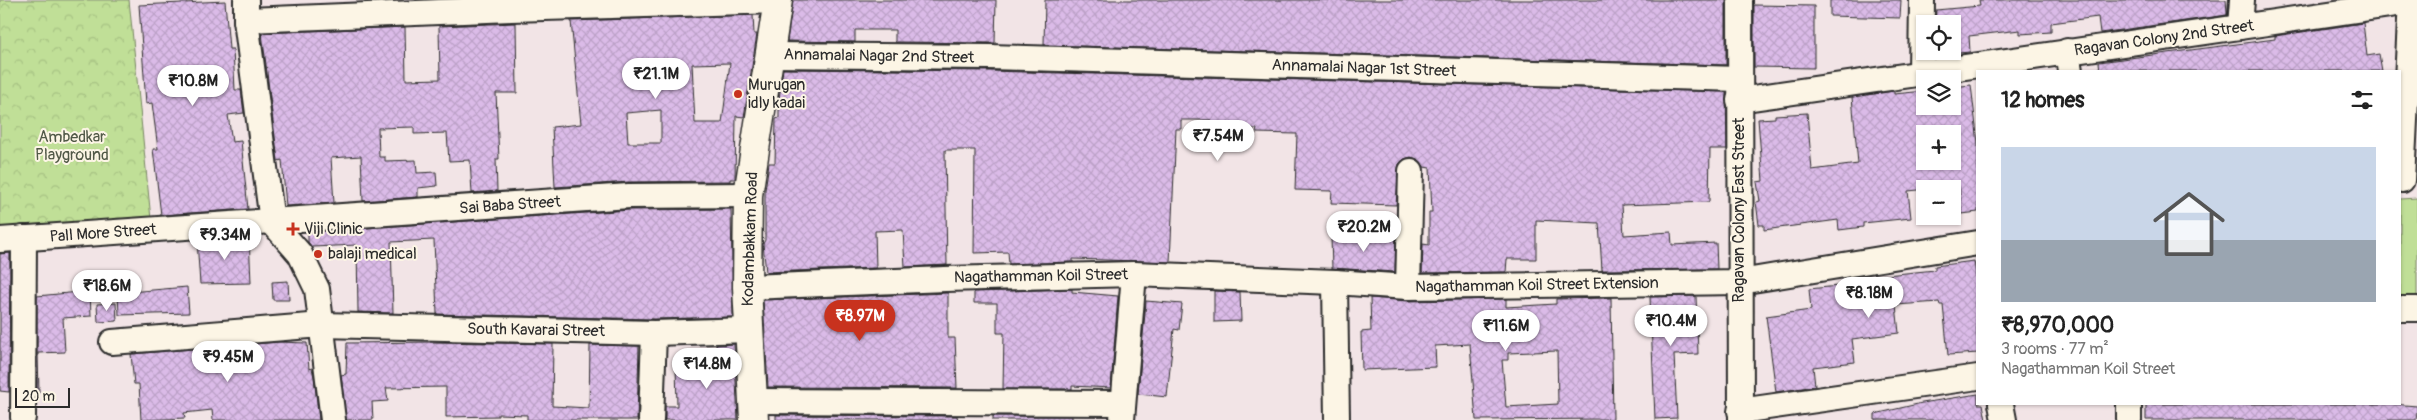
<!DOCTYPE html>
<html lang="en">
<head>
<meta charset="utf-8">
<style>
	body { margin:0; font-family:Pangolin,sans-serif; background:#f6f6f6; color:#222; height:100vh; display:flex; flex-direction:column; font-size:19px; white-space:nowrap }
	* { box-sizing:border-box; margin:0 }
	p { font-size:16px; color:#767676 }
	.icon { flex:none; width:28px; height:28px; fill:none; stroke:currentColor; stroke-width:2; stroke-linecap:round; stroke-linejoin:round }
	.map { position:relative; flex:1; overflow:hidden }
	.side { position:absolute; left:1976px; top:70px; width:425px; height:335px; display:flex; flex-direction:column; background:#fff; border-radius:0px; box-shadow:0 1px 4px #0004 }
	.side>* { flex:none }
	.tools { position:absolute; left:1916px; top:15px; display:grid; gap:10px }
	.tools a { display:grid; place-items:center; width:45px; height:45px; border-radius:0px; background:#fff; box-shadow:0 1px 4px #0004; font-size:25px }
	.scale { position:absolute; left:15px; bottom:12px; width:55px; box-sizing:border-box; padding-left:5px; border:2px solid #2b2b2b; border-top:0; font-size:14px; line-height:18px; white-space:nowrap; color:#2b2b2b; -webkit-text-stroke:4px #fcf5e5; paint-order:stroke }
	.price { position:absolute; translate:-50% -42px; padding:0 11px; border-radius:18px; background:#fff; color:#222; font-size:16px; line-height:32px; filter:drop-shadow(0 1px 2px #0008) }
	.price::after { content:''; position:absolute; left:50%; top:30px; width:15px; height:11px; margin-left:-8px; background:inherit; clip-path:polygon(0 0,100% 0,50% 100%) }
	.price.on { background:#c8321e; color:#fff }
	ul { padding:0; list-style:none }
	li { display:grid; align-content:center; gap:10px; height:265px; padding:0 25px }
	li span { display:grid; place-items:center; height:155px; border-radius:0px; color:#555 }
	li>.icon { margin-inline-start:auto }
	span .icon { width:90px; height:90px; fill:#fffc; stroke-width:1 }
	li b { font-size:21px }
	h2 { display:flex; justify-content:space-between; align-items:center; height:60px; padding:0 25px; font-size:21px }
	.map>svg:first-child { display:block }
	.park { fill:url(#park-crowns); stroke:#768561 }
	.pitch { fill:#c0df97; stroke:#768561 }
	.building { fill:url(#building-cross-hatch); stroke:#2b2b2b; fill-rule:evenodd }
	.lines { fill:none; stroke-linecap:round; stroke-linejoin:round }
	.minor-casing { stroke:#2b2b2b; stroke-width:28 }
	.major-casing { stroke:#2b2b2b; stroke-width:31 }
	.minor { stroke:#fcf5e5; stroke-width:24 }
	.major { stroke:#fcf5e5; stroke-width:28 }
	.poi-dot { fill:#c8321e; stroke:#fcf5e5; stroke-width:2 }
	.labels { text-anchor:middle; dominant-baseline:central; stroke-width:4; stroke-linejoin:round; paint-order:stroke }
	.street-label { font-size:16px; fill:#2b2b2b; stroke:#fcf5e5 }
	.poi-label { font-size:16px; fill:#2b2b2b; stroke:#fcf5e5; text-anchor:start }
	.park-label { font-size:16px; fill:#505846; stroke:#fcf5e5 }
</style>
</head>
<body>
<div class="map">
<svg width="2417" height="420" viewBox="0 0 2417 420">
	<defs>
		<pattern id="park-crowns" width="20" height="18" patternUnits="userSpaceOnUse" patternTransform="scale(1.25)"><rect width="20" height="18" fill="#c0df97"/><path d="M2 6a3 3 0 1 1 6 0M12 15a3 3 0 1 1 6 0" fill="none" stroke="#a5c082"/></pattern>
		<pattern id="building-cross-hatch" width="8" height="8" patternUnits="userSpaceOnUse" patternTransform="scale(1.25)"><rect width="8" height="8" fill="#dbbbe8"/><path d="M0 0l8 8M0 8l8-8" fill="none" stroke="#bca1c7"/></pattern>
	</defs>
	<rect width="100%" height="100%" fill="#f2e4e6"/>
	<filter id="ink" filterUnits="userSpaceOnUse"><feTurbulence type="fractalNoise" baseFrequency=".02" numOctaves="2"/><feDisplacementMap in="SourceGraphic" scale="10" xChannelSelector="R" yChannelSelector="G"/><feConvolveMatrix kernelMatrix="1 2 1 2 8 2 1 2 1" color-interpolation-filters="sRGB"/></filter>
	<g filter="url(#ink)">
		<!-- park -->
		<path class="park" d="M0 0H129L151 219 0 229Z"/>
		<!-- pitch -->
		<path class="pitch" d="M2417 198V308L2400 307V199Z"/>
		<!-- building -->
		<g class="building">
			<path d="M793 0H996L995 43 895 42V30H855V42L787 41Z"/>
			<path d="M1045 0H1726V65L1044 45Z"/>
			<path d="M1830 0H1901L1900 18 1830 16Z"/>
			<path d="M1979 0H2226L2227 12V15L2100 33 2098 17 2051 23V32L2020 34V30L1969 36 1970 52 1935 55V51H1952V24H1935L1936 10 1980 6Z"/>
			<path d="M225 1 229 49H233L235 90H241L244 113 228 115 232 142 241 141 248 209 161 215 153 149H158L152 103 146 104 139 5Z"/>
			<path d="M1754 5 1814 6V68L1754 67Z"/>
			<path d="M753 15 754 34H757L744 117 736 116 735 179H730V181L629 182 555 187 552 127 581 124 571 21ZM730 63 722 123H695L692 64ZM661 110V143H628L626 113Z"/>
			<path d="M516 23 517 93H496L499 159H496L497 191 472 193 470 160 449 161 447 133 414 134V127L378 128 379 157H385V161L416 160 417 173 436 172 437 186 418 188V197L363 201 361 156 331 158 334 203 286 206 282 160 278 161 262 33 405 27 406 80 440 79 439 26Z"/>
			<path d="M2363 23 2367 56 2379 54 2382 71H2100L2099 62 2275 39V36Z"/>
			<path d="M783 69 989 71 1726 92 1727 149H1710L1709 202 1622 205 1624 235 1671 232 1672 245 1716 243 1717 269 1602 270 1599 223 1536 220V259H1507L1506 272 1422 273 1423 244 1429 245V212H1432L1430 168 1424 167 1419 160 1411 157 1404 159 1399 164 1396 205 1331 203 1332 191 1295 190 1297 134 1256 133 1257 129 1211 127V120H1181V129H1176L1170 262 1073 259V262L1009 264 1008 252 974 253 975 150H945L947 265 905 267 903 230 875 231 876 268 766 272 763 244 765 240V190L769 163H775L776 119 779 118V99Z"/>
			<path d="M1971 85 1978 143V212L1962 214 1959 186 1908 191 1911 218 1863 223V227L1839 230 1838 220 1764 230V225H1759L1756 202 1760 201 1757 182 1763 181 1758 119 1775 118V115L1807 113 1812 170 1858 164 1852 97 1894 91V94L1925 91V106H1952V87ZM1925 134H1952V161H1925Z"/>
			<path d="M731 209 733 317 654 319 437 314 434 240 391 242 393 313 358 312 357 245 312 247 308 242V232L630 210Z"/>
			<path d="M249 236 251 283 200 284 197 240Z"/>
			<path d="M1396 236 1395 272 1332 268 1331 237Z"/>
			<path d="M10 253 9 392 0 391V254Z"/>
			<path d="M1974 261 1978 290V301H1975L1978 353 1948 355 1943 305H1940L1939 302 1896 305 1899 333 1852 339 1855 362 1813 367 1815 386 1776 392 1766 316 1811 310 1809 289 1858 284 1857 278 1935 270V266Z"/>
			<path d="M288 281 289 300H273L272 282Z"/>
			<path d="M187 287 189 313 119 315 118 293Z"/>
			<path d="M1072 289V292L1118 296 1111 388 1072 386V389H1003L1004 333H997V303H974V292Z"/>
			<path d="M90 291 91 316 63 318 65 352 38 353 39 393H37V296Z"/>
			<path d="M1214 291 1240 292 1241 321 1214 322Z"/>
			<path d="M948 293V338H955L957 388 768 387 763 300Z"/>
			<path d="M1696 296 1698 354 1674 355 1677 418 1655 419 1650 297Z"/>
			<path d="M1370 298 1408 301 1506 299V307L1556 304V299L1611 298 1613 419 1476 420 1470 344 1435 346 1436 367 1362 370 1361 332 1371 331ZM1557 351 1558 404 1506 407 1502 360H1508V353Z"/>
			<path d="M1146 301 1182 304 1179 330 1174 329 1167 397 1138 394Z"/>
			<path d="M116 303 117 321 98 322 97 304Z"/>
			<path d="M279 342 307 343 309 369 312 368 314 377 319 420H213L212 410 184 413 185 418 141 420 139 384H134L131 354Z"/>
			<path d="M431 342 553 344 552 406 589 408 590 345 639 346 637 420H527V415L498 414V416L446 417V387L386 388 388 401 372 402 373 420H346L341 375 346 374 347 343Z"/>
			<path d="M734 344 738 420H665V406H677L676 365 717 364 716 345Z"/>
			<path d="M1978 394V404H1983L1986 420H1875V414L1922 403Z"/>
			<path d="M2146 404H2392L2417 406V413L2416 420H2146Z"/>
			<path d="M776 415 957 416 958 420H776Z"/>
			<rect x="993" y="416" width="79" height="4"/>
		</g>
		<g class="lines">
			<defs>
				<g id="minor">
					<path d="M246 0V20L272 222 300 254 317 289 333 420"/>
					<path d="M1740 0 1741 420"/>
					<path d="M246 20 511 9 777 1"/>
					<path d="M2240 27 2242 0"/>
					<path d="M2067 51 2070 71"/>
					<path d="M770 55 989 57 1739 79"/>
					<path d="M1921 73 1922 0"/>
					<path d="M1739 100 2411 2"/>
					<path d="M2402 180 2411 0"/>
					<path d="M0 240 629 196 748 195"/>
					<path d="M1335 282 1337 420"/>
					<path d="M747 287 945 279 1134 274 1335 282 1408 287 1740 282 1978 243"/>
					<path d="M1408 287 1411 171"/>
					<path d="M2400 309H2417"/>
					<path d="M112 342 322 325 654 333 749 330"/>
					<path d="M752 401 1122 403"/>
					<path d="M2001 404 2004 420"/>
					<path d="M2129 404V420"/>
					<path d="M1740 411 1978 377"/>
					<path d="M23 418 24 238"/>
					<path d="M651 420 654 333"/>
					<path d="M1122 420 1134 274"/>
				</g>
				<path id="major" d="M754 420 747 287 748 195 778 0"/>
			</defs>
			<!-- minor casing -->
			<use href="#minor" class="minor-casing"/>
			<!-- major casing -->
			<use href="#major" class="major-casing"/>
			<!-- minor -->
			<use href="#minor" class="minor"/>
			<!-- major -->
			<use href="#major" class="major"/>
		</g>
	</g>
	<!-- markers -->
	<g class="poi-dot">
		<circle cx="738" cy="94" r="5"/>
		<path d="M290.5 221.5h5v5h5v5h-5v5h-5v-5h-5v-5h5z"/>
		<circle cx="318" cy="254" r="5"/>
	</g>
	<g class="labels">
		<!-- street labels -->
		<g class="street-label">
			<text transform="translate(2164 38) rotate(-8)">Ragavan Colony 2nd Street</text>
			<text transform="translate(879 56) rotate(1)">Annamalai Nagar 2nd Street</text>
			<text transform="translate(1364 68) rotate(2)">Annamalai Nagar 1st Street</text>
			<text transform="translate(510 205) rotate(-4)">Sai Baba Street</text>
			<text transform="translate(1739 210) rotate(-90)">Ragavan Colony East Street</text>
			<text transform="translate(103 233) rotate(-4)">Pall More Street</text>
			<text transform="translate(750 239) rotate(-88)">Kodambakkam Road</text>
			<text transform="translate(1041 276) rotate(-1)">Nagathamman Koil Street</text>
			<text transform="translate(1537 285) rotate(-1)">Nagathamman Koil Street Extension</text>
			<text transform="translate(536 330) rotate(1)">South Kavarai Street</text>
		</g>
		<!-- poi labels -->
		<g class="poi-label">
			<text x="748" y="85">Murugan<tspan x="748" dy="18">idly kadai</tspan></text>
			<text x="304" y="229">Viji Clinic</text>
			<text x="328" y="254">balaji medical</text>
		</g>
		<!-- park labels -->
		<g class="park-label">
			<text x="72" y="137">Ambedkar<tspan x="72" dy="18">Playground</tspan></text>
		</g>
	</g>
</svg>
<div class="tools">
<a><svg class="icon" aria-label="locate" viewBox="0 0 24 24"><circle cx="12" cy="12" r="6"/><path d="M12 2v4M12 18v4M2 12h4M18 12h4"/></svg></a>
<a><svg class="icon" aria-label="layers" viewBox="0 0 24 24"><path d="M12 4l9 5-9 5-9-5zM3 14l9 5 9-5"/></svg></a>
<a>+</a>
<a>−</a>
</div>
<div class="scale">20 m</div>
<b class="price" style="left:656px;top:100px">₹21.1M</b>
<b class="price" style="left:193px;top:107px">₹10.8M</b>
<b class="price" style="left:1218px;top:162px">₹7.54M</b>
<b class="price" style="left:1364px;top:253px">₹20.2M</b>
<b class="price" style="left:225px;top:261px">₹9.34M</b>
<b class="price" style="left:107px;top:312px">₹18.6M</b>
<b class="price" style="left:1869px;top:319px">₹8.18M</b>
<b class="price on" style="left:860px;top:342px">₹8.97M</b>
<b class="price" style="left:1671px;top:347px">₹10.4M</b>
<b class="price" style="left:1506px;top:352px">₹11.6M</b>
<b class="price" style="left:228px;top:383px">₹9.45M</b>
<b class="price" style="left:707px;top:390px">₹14.8M</b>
<section class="side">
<h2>12 homes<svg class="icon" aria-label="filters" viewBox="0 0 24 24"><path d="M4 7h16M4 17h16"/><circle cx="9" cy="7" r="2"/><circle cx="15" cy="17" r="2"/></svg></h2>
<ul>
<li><span style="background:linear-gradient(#c9d6e8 60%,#9aa5b1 0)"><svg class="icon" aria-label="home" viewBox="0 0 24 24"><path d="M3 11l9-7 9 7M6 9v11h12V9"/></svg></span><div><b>₹8,970,000</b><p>3 rooms · 77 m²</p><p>Nagathamman Koil Street</p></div></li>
</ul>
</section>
</div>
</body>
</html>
